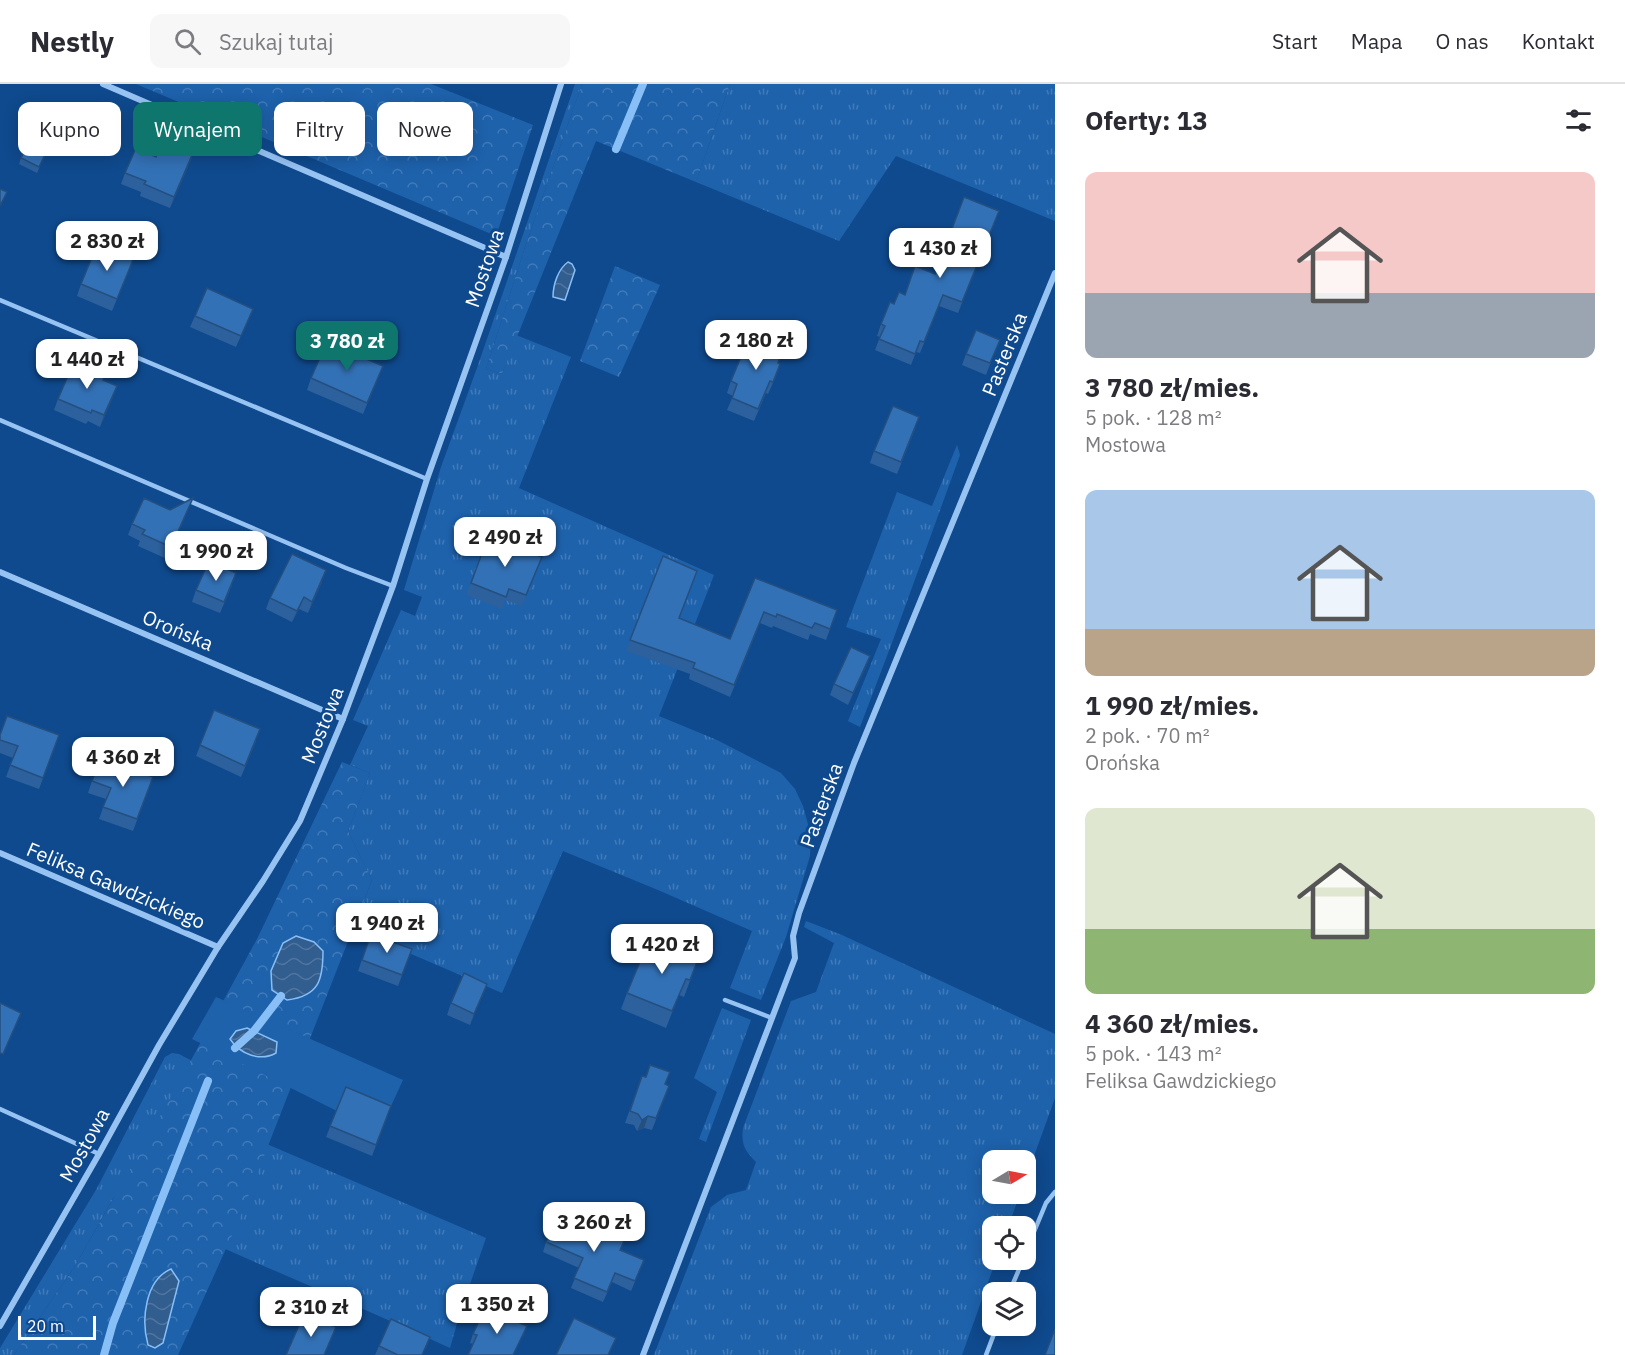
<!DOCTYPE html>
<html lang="pl">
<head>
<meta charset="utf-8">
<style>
	body { margin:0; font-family:"IBM Plex Sans",sans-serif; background:#f7f7f7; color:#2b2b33; height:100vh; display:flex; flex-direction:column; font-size:22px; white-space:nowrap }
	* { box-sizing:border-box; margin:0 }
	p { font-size:20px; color:#7c7c81 }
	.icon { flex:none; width:33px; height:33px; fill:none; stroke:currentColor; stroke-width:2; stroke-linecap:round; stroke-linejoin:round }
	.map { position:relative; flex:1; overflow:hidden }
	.drawer { display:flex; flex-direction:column; background:#fff; width:570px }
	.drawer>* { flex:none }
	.hud { position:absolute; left:18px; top:18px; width:570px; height:54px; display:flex; gap:12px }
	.needle { width:39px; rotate:80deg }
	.buttons { position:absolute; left:982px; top:1066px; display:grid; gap:12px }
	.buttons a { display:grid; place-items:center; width:54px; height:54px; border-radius:12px; background:#fff; box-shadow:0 3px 15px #0003; font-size:30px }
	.scale { position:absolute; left:18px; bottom:15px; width:78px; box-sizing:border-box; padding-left:6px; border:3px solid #fff; border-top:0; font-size:16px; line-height:21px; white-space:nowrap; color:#fff; -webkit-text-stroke:4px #0f4a8e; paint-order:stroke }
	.price { position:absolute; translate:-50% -51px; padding:0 14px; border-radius:12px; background:#fff; color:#222; font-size:20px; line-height:39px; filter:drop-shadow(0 2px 3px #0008) }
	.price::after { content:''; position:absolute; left:50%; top:36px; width:18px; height:14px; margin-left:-9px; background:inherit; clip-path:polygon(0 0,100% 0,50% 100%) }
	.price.selected { background:#0f766e; color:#fff }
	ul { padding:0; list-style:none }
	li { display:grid; align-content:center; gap:12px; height:318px; padding:0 30px }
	li span { display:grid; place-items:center; height:186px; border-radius:12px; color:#555 }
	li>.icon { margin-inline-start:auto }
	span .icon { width:108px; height:108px; fill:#fffc; stroke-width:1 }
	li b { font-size:26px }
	h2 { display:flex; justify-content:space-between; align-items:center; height:72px; padding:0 30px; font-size:26px }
	.pill { padding:0 21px; border-radius:12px; background:#fff; box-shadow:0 3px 15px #0003; font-size:21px; line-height:54px }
	.pill.selected { background:#0f766e; color:#fff }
	header { display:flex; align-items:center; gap:36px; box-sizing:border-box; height:84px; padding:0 30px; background:#fff; border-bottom:2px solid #e1e1e2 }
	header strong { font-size:28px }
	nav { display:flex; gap:33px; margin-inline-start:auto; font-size:21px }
	.search { width:420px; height:54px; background:#f7f7f7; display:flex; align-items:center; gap:15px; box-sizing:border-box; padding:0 21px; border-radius:12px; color:#7c7c81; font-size:22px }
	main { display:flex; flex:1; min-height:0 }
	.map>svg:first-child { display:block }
	.grass { fill:url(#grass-tufts) }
	.forest { fill:url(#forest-crowns) }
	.garden { fill:#1e62ac }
	.water { fill:url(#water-waves); stroke:#88bff7; stroke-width:1.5 }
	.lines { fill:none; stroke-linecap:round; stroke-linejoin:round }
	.stream { stroke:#88bff7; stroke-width:8 }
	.lane { stroke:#97c3f3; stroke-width:4.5 }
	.street { stroke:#97c3f3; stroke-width:6 }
	.wall { fill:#2c619d }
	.shaded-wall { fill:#244f7f }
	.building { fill:#3371b6; stroke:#244f7f; stroke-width:1.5 }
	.labels { text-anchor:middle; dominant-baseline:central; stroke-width:6; stroke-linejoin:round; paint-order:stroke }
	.street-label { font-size:20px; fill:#fff; stroke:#0f4a8e }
</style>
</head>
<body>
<header>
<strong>Nestly</strong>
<div class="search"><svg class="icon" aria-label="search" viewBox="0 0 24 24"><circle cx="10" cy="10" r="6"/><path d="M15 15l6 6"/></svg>Szukaj tutaj</div>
<nav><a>Start</a><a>Mapa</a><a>O nas</a><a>Kontakt</a></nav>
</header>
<main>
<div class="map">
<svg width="1055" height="1271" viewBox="0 0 1055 1271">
	<defs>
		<pattern id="grass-tufts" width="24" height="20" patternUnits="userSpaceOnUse" patternTransform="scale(1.5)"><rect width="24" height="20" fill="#1e62ac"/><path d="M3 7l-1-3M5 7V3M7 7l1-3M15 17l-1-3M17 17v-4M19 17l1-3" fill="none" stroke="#407ab8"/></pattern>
		<pattern id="forest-crowns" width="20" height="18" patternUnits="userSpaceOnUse" patternTransform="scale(1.5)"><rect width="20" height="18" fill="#1e62ac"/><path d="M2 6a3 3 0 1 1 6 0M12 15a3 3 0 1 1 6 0" fill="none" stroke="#407ab8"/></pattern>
		<pattern id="water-waves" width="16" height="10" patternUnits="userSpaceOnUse" patternTransform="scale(1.5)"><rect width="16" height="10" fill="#315d8f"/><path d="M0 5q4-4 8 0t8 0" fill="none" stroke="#5075a0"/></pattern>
	</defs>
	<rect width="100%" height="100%" fill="#0f4a8e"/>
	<!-- grass -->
	<g class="grass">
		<path d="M575 0H582L525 163 486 285 502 290 516 251 571 273 519 404 714 491 659 632 717 656 781 689 795 705 803 722 811 751 810 772 786 853 761 916 730 904 752 847 658 806 563 767 502 909 353 845 372 796 348 747 370 689 350 681 368 642 353 636 401 526 415 532 422 513 404 506 441 383 477 284Z"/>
		<path d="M730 0H1055V137L896 72 839 157 696 98Z"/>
		<path d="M957 361 960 371 893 556 860 643 848 637 881 555 846 543 897 408 932 422Z"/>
		<path d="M806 837 842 851 1055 950V1014L1026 1094V1077H993V1110H1020L1008 1143H993V1176H996L962 1271H654L711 1123 727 1111 746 1106 756 1078C745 1067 741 1061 743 1044L791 917 816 908 834 859 804 843Z"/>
		<path d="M722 924 751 936 706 1058 699 1055 717 1008 694 994Z"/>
		<path d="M172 969 179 970 252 1009 239 1048 486 1154 460 1229 450 1264C339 1212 224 1168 114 1113L75 1182 14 1271H0V1264L96 1106 165 973Z"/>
	</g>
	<!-- forest -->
	<g class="forest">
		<path d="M136 0H431L533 41 496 152Z"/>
		<path d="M582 0H730L696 98 596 57 502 290 486 285 525 163Z"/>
		<path d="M615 182 660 201 619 293 580 277Z"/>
		<path d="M342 678 370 689 348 747 372 796 239 1136 178 1271H14L75 1182 172 1011 257 855Z"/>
	</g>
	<!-- garden -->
	<path class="garden" d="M216 913 403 996 386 1033 342 1014 337 1027 192 955Z"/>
	<!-- water -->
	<g class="water">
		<path d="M568 178 572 180 575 186 565 216 553 213C553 201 558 185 568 178Z"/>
		<path d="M296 852 314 858 323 867C323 896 319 912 287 916L272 906 271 887 283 859Z"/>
		<path d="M247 944 277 958 276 969C260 978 240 970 230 955L236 947Z"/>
		<path d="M171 1185 179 1197 163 1259 155 1264 148 1261C141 1236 145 1196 171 1185Z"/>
	</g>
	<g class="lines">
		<!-- stream -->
		<g class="stream">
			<path d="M616 65 643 0"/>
			<path d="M235 964 254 947 281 912"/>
			<path d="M104 1271 113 1239 208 997"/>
		</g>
		<!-- lane -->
		<g class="lane">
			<path d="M0 216 427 395"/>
			<path d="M0 336 346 484 393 502"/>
			<path d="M725 916 772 934"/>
			<path d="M0 1025 99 1070"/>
			<path d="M1026 1167 1046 1119 1055 1108"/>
			<path d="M1009 1209 1023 1176"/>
			<path d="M986 1271 997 1242"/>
		</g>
		<!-- street -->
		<g class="street">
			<path d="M103 0 506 173"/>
			<path d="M0 488 343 635"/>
			<path d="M0 769 218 863"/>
			<path d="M0 1242 99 1070 159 961 218 863 263 797 300 737 343 635 393 502 427 395 506 173 561 0"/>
			<path d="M643 1271 795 874 793 852 799 829 854 679 1055 189"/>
		</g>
	</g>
	<!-- wall -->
	<g class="wall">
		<path d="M50 60 37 89 19 80 21 74Z"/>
		<path d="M156 73 191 76 170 124 140 112 141 108 121 100 125 89Z"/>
		<path d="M999 127 958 229 939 222 920 269 916 268 911 281 875 266 880 253 877 252 881 240 894 220 905 211 935 190Z"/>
		<path d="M133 176 112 227 77 212 81 200Z"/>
		<path d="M195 232 248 236 236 263 190 243Z"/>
		<path d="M995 267 986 291 962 281 966 270Z"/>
		<path d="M778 279 776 292 768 310 766 309 754 337 727 326 733 312 727 309 731 297Z"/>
		<path d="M383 282 363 330 307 306 311 294Z"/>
		<path d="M103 296 113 313 100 343 88 337 86 340 54 326 58 315Z"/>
		<path d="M915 345 897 390 870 379 874 367Z"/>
		<path d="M193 414 167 475 138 462 140 457 128 451 132 440 170 426Z"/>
		<path d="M488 453 537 485 522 522 505 516 502 525 466 511Z"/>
		<path d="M755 494 837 526 826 556 810 550 808 556 773 542 772 544 760 539 730 613 689 595 690 590 626 567 630 556 679 534 730 555Z"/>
		<path d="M322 498 308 529 299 525 292 538 266 525 270 514Z"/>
		<path d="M232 501 220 529 192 518 196 506Z"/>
		<path d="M866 583 848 621 830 611 834 600Z"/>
		<path d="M214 626 256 657 241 693 196 672Z"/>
		<path d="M0 651H59L39 705 6 693 13 674 0 669Z"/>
		<path d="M153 693 133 747 99 735 106 715 88 709 92 697Z"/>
		<path d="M371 850 412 865 398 902 358 887Z"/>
		<path d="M698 875 684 913 679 911 666 944 621 925 627 909Z"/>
		<path d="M487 900 470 941 447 931 451 919Z"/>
		<path d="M642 992 669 1002 652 1046 644 1044 637 1047 634 1041 625 1039Z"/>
		<path d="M346 1003 391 1022 372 1072 326 1053Z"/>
		<path d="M546 1158 621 1166 640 1186 631 1207 612 1198 603 1218 571 1204 579 1184 543 1168Z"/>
		<path d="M527 1242 523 1252 473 1260 470 1259 473 1250Z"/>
		<path d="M430 1253 422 1271H375L379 1262Z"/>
	</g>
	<!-- shaded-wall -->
	<g class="shaded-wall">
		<path d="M195 64 191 76 170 124 174 113Z"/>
		<path d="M117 302 113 313 100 343 104 331Z"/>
		<path d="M193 414 188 425 167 475 171 463Z"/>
		<path d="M326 486 322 498 308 529 312 518Z"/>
		<path d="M304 513 299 525 292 538 297 527Z"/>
		<path d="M870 572 866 583 848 621 853 609Z"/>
		<path d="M487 900 483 911 470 941 474 930Z"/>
		<path d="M648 1032 644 1044 637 1047 642 1036Z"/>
	</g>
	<!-- building -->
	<g class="building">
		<path d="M32 51 50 60 39 83 21 74Z"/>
		<path d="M165 51 195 64 174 113 144 100 146 97 125 89 136 64 156 73Z"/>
		<path d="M0 105 7 108 0 122Z"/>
		<path d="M964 113 999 127 962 218 943 211 924 258 920 257 915 270 879 255 885 242 881 240 890 218 894 220 899 208 905 211 915 182 935 190Z"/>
		<path d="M97 161 133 176 117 215 81 200Z"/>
		<path d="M207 204 253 225 241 252 195 232Z"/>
		<path d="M976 246 1000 256 990 279 966 270Z"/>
		<path d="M750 251 783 265 778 279 780 280 773 298 770 297 758 325 732 314 737 300 731 297Z"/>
		<path d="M327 258 383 282 367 319 311 294Z"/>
		<path d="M74 278 105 291 103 296 117 302 104 331 92 326 91 329 58 315Z"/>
		<path d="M893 322 919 333 901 378 874 367Z"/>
		<path d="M144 414 170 426 193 414 171 463 142 450 145 446 132 440Z"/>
		<path d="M488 453 542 473 526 511 509 505 506 513 471 499Z"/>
		<path d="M292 470 326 486 312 518 304 513 297 527 270 514Z"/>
		<path d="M663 472 697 487 679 534 730 555 755 494 837 526 830 545 815 539 812 544 777 530 776 533 764 528 734 601 693 584 695 579 630 556Z"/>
		<path d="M209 477 236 489 224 518 196 506Z"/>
		<path d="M851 563 870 572 853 609 834 600Z"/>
		<path d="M214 626 260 645 245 682 200 661Z"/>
		<path d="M7 632 59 651 43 694 10 681 18 662 0 656V651Z"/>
		<path d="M101 674 153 693 137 735 103 723 111 704 92 697Z"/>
		<path d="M371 850 412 865 402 891 362 876Z"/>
		<path d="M649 856 698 875 690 896 686 895 672 927 627 909Z"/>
		<path d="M464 889 487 900 474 930 451 919Z"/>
		<path d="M0 919 21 929 3 970 0 969Z"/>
		<path d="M650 981 670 988 665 1000 669 1002 656 1034 648 1032 642 1036 638 1030 630 1027 642 992 646 993Z"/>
		<path d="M346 1003 391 1022 376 1061 330 1042Z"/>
		<path d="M559 1129 624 1157 620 1166 644 1176 635 1197 615 1189 607 1208 574 1194 583 1174 546 1158Z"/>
		<path d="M485 1224 527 1242 513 1271H468L477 1251 473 1250Z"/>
		<path d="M304 1230 336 1243 324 1271H286Z"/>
		<path d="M574 1234 616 1254 608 1271H556Z"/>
		<path d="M391 1235 430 1253 422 1271H398L379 1262Z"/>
		<path d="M1055 1245V1271H1045Z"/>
	</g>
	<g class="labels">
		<!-- street labels -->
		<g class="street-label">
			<text transform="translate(484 184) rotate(-71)">Mostowa</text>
			<text transform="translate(1004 270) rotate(-68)">Pasterska</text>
			<text transform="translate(178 546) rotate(23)">Orońska</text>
			<text transform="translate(322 641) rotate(-68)">Mostowa</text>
			<text transform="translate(821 721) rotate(-70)">Pasterska</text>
			<text transform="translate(116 801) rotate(23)">Feliksa Gawdzickiego</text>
			<text transform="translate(84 1061) rotate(-61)">Mostowa</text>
		</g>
	</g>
</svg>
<div class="buttons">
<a><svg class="needle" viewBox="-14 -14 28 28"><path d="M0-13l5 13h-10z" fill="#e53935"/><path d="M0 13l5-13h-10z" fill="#7c7c81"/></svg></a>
<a><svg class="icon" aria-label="locate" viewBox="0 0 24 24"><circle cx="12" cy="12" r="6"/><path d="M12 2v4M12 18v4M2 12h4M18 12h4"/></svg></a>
<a><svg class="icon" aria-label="layers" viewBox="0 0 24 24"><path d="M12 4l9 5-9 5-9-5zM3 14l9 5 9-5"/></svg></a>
</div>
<div class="scale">20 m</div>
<b class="price" style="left:107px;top:188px">2 830 zł</b>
<b class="price" style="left:940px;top:195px">1 430 zł</b>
<b class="price" style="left:756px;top:287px">2 180 zł</b>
<b class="price selected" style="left:347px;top:288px">3 780 zł</b>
<b class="price" style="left:87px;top:306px">1 440 zł</b>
<b class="price" style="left:505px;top:484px">2 490 zł</b>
<b class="price" style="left:216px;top:498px">1 990 zł</b>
<b class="price" style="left:123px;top:704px">4 360 zł</b>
<b class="price" style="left:387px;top:870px">1 940 zł</b>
<b class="price" style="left:662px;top:891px">1 420 zł</b>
<b class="price" style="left:594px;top:1169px">3 260 zł</b>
<b class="price" style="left:497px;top:1251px">1 350 zł</b>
<b class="price" style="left:311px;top:1254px">2 310 zł</b>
<div class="hud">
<a class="pill">Kupno</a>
<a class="pill selected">Wynajem</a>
<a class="pill">Filtry</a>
<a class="pill">Nowe</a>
</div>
</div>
<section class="drawer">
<h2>Oferty: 13<svg class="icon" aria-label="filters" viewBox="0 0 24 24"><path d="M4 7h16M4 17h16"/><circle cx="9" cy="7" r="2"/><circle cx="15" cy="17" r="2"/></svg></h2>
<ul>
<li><span style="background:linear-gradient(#f6c9c9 65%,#9aa5b1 0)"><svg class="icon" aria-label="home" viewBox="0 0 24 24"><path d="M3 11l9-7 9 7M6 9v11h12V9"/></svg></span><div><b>3 780 zł/mies.</b><p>5 pok. · 128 m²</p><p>Mostowa</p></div></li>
<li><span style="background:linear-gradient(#a9c7e8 75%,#b9a48a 0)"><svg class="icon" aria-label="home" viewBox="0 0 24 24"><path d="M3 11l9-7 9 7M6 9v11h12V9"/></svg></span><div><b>1 990 zł/mies.</b><p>2 pok. · 70 m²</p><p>Orońska</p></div></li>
<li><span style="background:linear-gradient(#dfe7d0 65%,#8fb573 0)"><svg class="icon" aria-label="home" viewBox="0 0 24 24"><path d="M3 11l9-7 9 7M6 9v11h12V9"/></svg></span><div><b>4 360 zł/mies.</b><p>5 pok. · 143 m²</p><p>Feliksa Gawdzickiego</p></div></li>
</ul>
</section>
</main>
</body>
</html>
